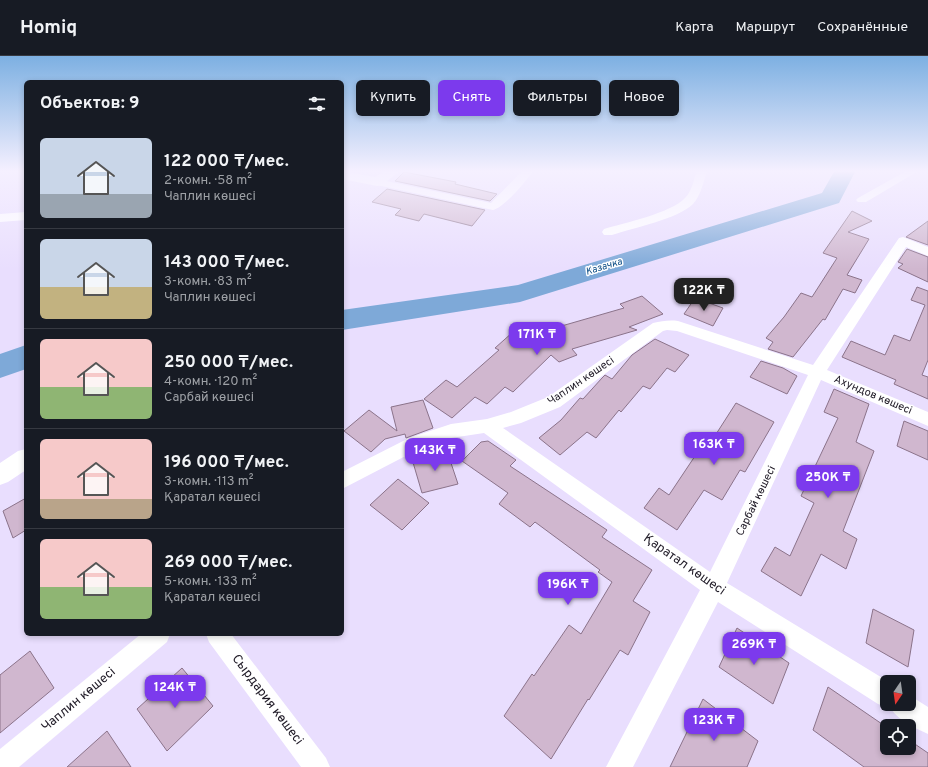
<!DOCTYPE html>
<html lang="ru">
<head>
<meta charset="utf-8">
<style>
	body { margin:0; font-family:Overpass,sans-serif; background:#20242c; color:#f1f3f6; height:100vh; display:flex; flex-direction:column; font-size:15px; white-space:nowrap }
	* { box-sizing:border-box; margin:0 }
	p { font-size:13px; color:#9ea1a6 }
	.icon { flex:none; width:22px; height:22px; fill:none; stroke:currentColor; stroke-width:2; stroke-linecap:round; stroke-linejoin:round }
	.map { position:relative; flex:1; overflow:hidden }
	.drawer { position:absolute; left:24px; top:24px; width:320px; height:556px; display:flex; flex-direction:column; background:#171b24; border-radius:6px; box-shadow:0 2px 6px #0003 }
	.drawer>* { flex:none }
	.top-card { position:absolute; left:356px; top:24px; width:380px; height:36px; display:flex; gap:8px }
	.needle { width:26px; rotate:193deg }
	.tools { position:absolute; left:880px; top:619px; display:grid; gap:8px }
	.tools a { display:grid; place-items:center; width:36px; height:36px; border-radius:6px; background:#171b24; box-shadow:0 2px 6px #0003; font-size:20px }
	.price { position:absolute; translate:-50% -34px; padding:0 9px; border-radius:8px; background:#7c3aed; color:#fff; font-size:13px; line-height:26px; filter:drop-shadow(0 1px 2px #0008) }
	.price::after { content:''; position:absolute; left:50%; top:24px; width:12px; height:9px; margin-left:-6px; background:inherit; clip-path:polygon(0 0,100% 0,50% 100%) }
	.price.selected { background:#222; color:#fff }
	ul { padding:0; list-style:none }
	li { display:flex; align-items:center; gap:12px; height:100px; padding:0 16px }
	li+li { border-top:1px solid #363941 }
	li span { display:grid; place-items:center; flex:none; width:112px; height:80px; border-radius:6px; color:#555 }
	li>.icon { margin-inline-start:auto }
	span .icon { width:48px; height:48px; fill:#fffc; stroke-width:1 }
	li b { font-size:17px }
	h2 { display:flex; justify-content:space-between; align-items:center; height:48px; padding:0 16px; font-size:17px }
	.chip { padding:0 14px; border-radius:6px; background:#171b24; box-shadow:0 2px 6px #0003; font-size:14px; line-height:36px }
	.chip.selected { background:#7c3aed; color:#fff }
	header { display:flex; align-items:center; gap:24px; box-sizing:border-box; height:56px; padding:0 20px; background:#171b24; border-bottom:1px solid #363941 }
	header strong { font-size:19px }
	nav { display:flex; gap:22px; margin-inline-start:auto; font-size:14px }
	.map>svg:first-child { display:block }
	.lines { fill:none; stroke-linecap:round; stroke-linejoin:round }
	.river { fill:#7ea9d8; fill-rule:evenodd }
	.building { fill:#d0b7cf; stroke:#8b738a }
	.minor { fill:#fff; fill-rule:evenodd }
	.tertiary { fill:#fff; fill-rule:evenodd }
	.labels { text-anchor:middle; dominant-baseline:central; stroke-width:3; stroke-linejoin:round; paint-order:stroke }
	.far-water-label { font-size:10px; font-style:italic; fill:#074983; stroke:#fff }
	.street-label { font-size:11px; fill:#1f1a26; stroke:#fff }
	.near-street-label { font-size:13px; fill:#1f1a26; stroke:#fff }
</style>
</head>
<body>
<header>
<strong>Homiq</strong>
<nav><a>Карта</a><a>Маршрут</a><a>Сохранённые</a></nav>
</header>
<div class="map">
<svg width="928" height="711" viewBox="0 0 928 711">
	<rect width="100%" height="100%" fill="#e9defe"/>
	<g class="lines">
		<!-- river -->
		<g class="river">
			<path d="M835 114H856L839 147 520 246 342 274V254L518 229 822 137Z"/>
			<path d="M26 289V313L0 322V298Z"/>
		</g>
	</g>
	<!-- building -->
	<g class="building">
		<path d="M404 116 456 126 455 128 497 138 490 145 395 125Z"/>
		<path d="M387 133 485 154 472 170 424 158 419 165 395 159 401 153 372 146Z"/>
		<path d="M852 155 872 165 848 176 869 183 847 219 862 224 855 237 843 233 825 264 823 263 793 301 768 293 773 286 766 282 784 261 801 237 812 241 837 202 823 197Z"/>
		<path d="M928 165V189L906 181Z"/>
		<path d="M907 193 928 201V226L898 212 903 208 898 206Z"/>
		<path d="M917 231 928 235V304L922 319 928 321V343L894 328 896 324 842 301 851 285 885 299 894 279 910 285 925 249 911 244Z"/>
		<path d="M642 240 663 258 629 271 637 274 572 293 577 299 559 306 551 299 513 336 505 331 487 348 475 341 452 362 424 343 446 324 457 331 499 294 495 292 513 276 536 288 564 280 558 271 624 252 620 248Z"/>
		<path d="M695 242 723 252 713 270 684 258Z"/>
		<path d="M655 283 689 299 675 316 667 312 650 333 643 330 621 356 619 354 596 382 587 376 560 399 539 382 561 364 580 342 583 343 602 322 605 319 612 323 632 299Z"/>
		<path d="M761 305 783 312 797 320 787 338 750 321Z"/>
		<path d="M834 333 869 348 856 386 874 395 843 475 857 483 846 513 821 498 801 540 761 515 775 491 790 500 814 447 801 440 838 362 824 356Z"/>
		<path d="M423 344 433 372 406 382 405 378 385 383 371 396 344 375 369 354 397 375 391 351Z"/>
		<path d="M736 347 774 366 745 416 740 414 722 444 704 434 677 474 644 452 659 432 669 439 697 397 702 400Z"/>
		<path d="M904 365 928 375V404L897 390Z"/>
		<path d="M488 385 516 404 510 410 607 474 602 481 652 514 633 545 650 556 628 599 620 594 589 644 588 643 551 703 504 660 532 618 534 620 569 569 581 578 612 526 598 516 600 514 535 466 530 471 499 448 508 437 462 405 481 386Z"/>
		<path d="M447 395 458 428 422 437 412 403Z"/>
		<path d="M398 423 429 447 402 474 370 449Z"/>
		<path d="M26 442V474L13 482 3 455Z"/>
		<path d="M873 553 914 574 908 611 866 587Z"/>
		<path d="M737 572 789 607 773 648 719 611Z"/>
		<path d="M30 595 54 632 0 677V619Z"/>
		<path d="M182 612 213 650 167 695 137 653Z"/>
		<path d="M828 631 882 668V666L888 670 887 692H909V684L928 697V711H864L813 674Z"/>
		<path d="M703 643 758 685 747 711H670Z"/>
		<path d="M107 675 131 711H67Z"/>
	</g>
	<g class="lines">
		<!-- minor -->
		<g class="minor">
			<path d="M523 114H534C527 124 504 152 493 154L377 129 372 126 377 123 491 147Z"/>
			<path d="M697 114H707C704 125 701 139 693 148 678 163 633 172 612 179H604L602 176 604 173C624 167 671 157 685 142 692 135 694 123 697 114Z"/>
			<path d="M908 114H920L866 146H858L856 144 858 142Z"/>
			<path d="M26 156V164L0 166V158Z"/>
			<path d="M903 181 928 191V200L906 191 827 314 928 356V370L821 324 727 527 889 626H887V648H909V639L928 651V678C915 672 895 663 890 650L887 651 878 648 718 546 633 711H606L700 534 484 377 451 382 421 392 342 433V416L409 382 451 368 487 363 511 356 548 341 653 267C662 265 669 264 678 265L813 309 899 182ZM667 274 677 275 808 319 710 516 503 372 521 367 560 351 663 275Z"/>
			<path d="M141 578H170L167 586 19 711H0V693Z"/>
			<path d="M206 578H231L326 702 330 711H301L209 586Z"/>
		</g>
		<!-- tertiary -->
		<g class="tertiary">
			<path d="M386 114H401L382 129 377 130 342 123V115L375 121Z"/>
			<path d="M26 393V414L8 426 0 429V407L18 395Z"/>
		</g>
	</g>
	<!-- sky -->
	<linearGradient id="sky" x2="0" y2="1"><stop stop-color="#7db0e2"/><stop offset="0.54" stop-color="#f5f0ff"/><stop offset="1" stop-color="#f5f0ff" stop-opacity="0"/></linearGradient>
	<rect width="928" height="213" fill="url(#sky)"/>
	<g class="labels">
		<!-- far-water labels -->
		<g class="far-water-label">
			<text transform="translate(604 211) rotate(-17)">Казачка</text>
		</g>
		<!-- street labels -->
		<g class="street-label">
			<text transform="translate(581 325) rotate(-34)">Чаплин көшесі</text>
			<text transform="translate(873 339) rotate(23)">Ахундов көшесі</text>
			<text transform="translate(756 445) rotate(-64)">Сарбай көшесі</text>
		</g>
		<!-- near-street labels -->
		<g class="near-street-label">
			<text transform="translate(684 509) rotate(35)">Қаратал көшесі</text>
			<text transform="translate(79 644) rotate(-40)">Чаплин көшесі</text>
			<text transform="translate(267 644) rotate(53)">Сырдария көшесі</text>
		</g>
	</g>
</svg>
<div class="tools">
<a><svg class="needle" viewBox="-14 -14 28 28"><path d="M0-13l5 13h-10z" fill="#e53935"/><path d="M0 13l5-13h-10z" fill="#9ea1a6"/></svg></a>
<a><svg class="icon" aria-label="locate" viewBox="0 0 24 24"><circle cx="12" cy="12" r="6"/><path d="M12 2v4M12 18v4M2 12h4M18 12h4"/></svg></a>
</div>
<b class="price selected" style="left:704px;top:256px">122K ₸</b>
<b class="price" style="left:537px;top:300px">171K ₸</b>
<b class="price" style="left:714px;top:410px">163K ₸</b>
<b class="price" style="left:435px;top:416px">143K ₸</b>
<b class="price" style="left:828px;top:443px">250K ₸</b>
<b class="price" style="left:568px;top:550px">196K ₸</b>
<b class="price" style="left:754px;top:610px">269K ₸</b>
<b class="price" style="left:175px;top:653px">124K ₸</b>
<b class="price" style="left:714px;top:686px">123K ₸</b>
<div class="top-card">
<a class="chip">Купить</a>
<a class="chip selected">Снять</a>
<a class="chip">Фильтры</a>
<a class="chip">Новое</a>
</div>
<section class="drawer">
<h2>Объектов: 9<svg class="icon" aria-label="filters" viewBox="0 0 24 24"><path d="M4 7h16M4 17h16"/><circle cx="9" cy="7" r="2"/><circle cx="15" cy="17" r="2"/></svg></h2>
<ul>
<li><span style="background:linear-gradient(#c9d6e8 70%,#9aa5b1 0)"><svg class="icon" aria-label="home" viewBox="0 0 24 24"><path d="M3 11l9-7 9 7M6 9v11h12V9"/></svg></span><div><b>122 000 ₸/мес.</b><p>2-комн. · 58 m²</p><p>Чаплин көшесі</p></div></li>
<li><span style="background:linear-gradient(#c9d6e8 60%,#c2b280 0)"><svg class="icon" aria-label="home" viewBox="0 0 24 24"><path d="M3 11l9-7 9 7M6 9v11h12V9"/></svg></span><div><b>143 000 ₸/мес.</b><p>3-комн. · 83 m²</p><p>Чаплин көшесі</p></div></li>
<li><span style="background:linear-gradient(#f6c9c9 60%,#8fb573 0)"><svg class="icon" aria-label="home" viewBox="0 0 24 24"><path d="M3 11l9-7 9 7M6 9v11h12V9"/></svg></span><div><b>250 000 ₸/мес.</b><p>4-комн. · 120 m²</p><p>Сарбай көшесі</p></div></li>
<li><span style="background:linear-gradient(#f6c9c9 75%,#b9a48a 0)"><svg class="icon" aria-label="home" viewBox="0 0 24 24"><path d="M3 11l9-7 9 7M6 9v11h12V9"/></svg></span><div><b>196 000 ₸/мес.</b><p>3-комн. · 113 m²</p><p>Қаратал көшесі</p></div></li>
<li><span style="background:linear-gradient(#f6c9c9 60%,#8fb573 0)"><svg class="icon" aria-label="home" viewBox="0 0 24 24"><path d="M3 11l9-7 9 7M6 9v11h12V9"/></svg></span><div><b>269 000 ₸/мес.</b><p>5-комн. · 133 m²</p><p>Қаратал көшесі</p></div></li>
</ul>
</section>
</div>
</body>
</html>
